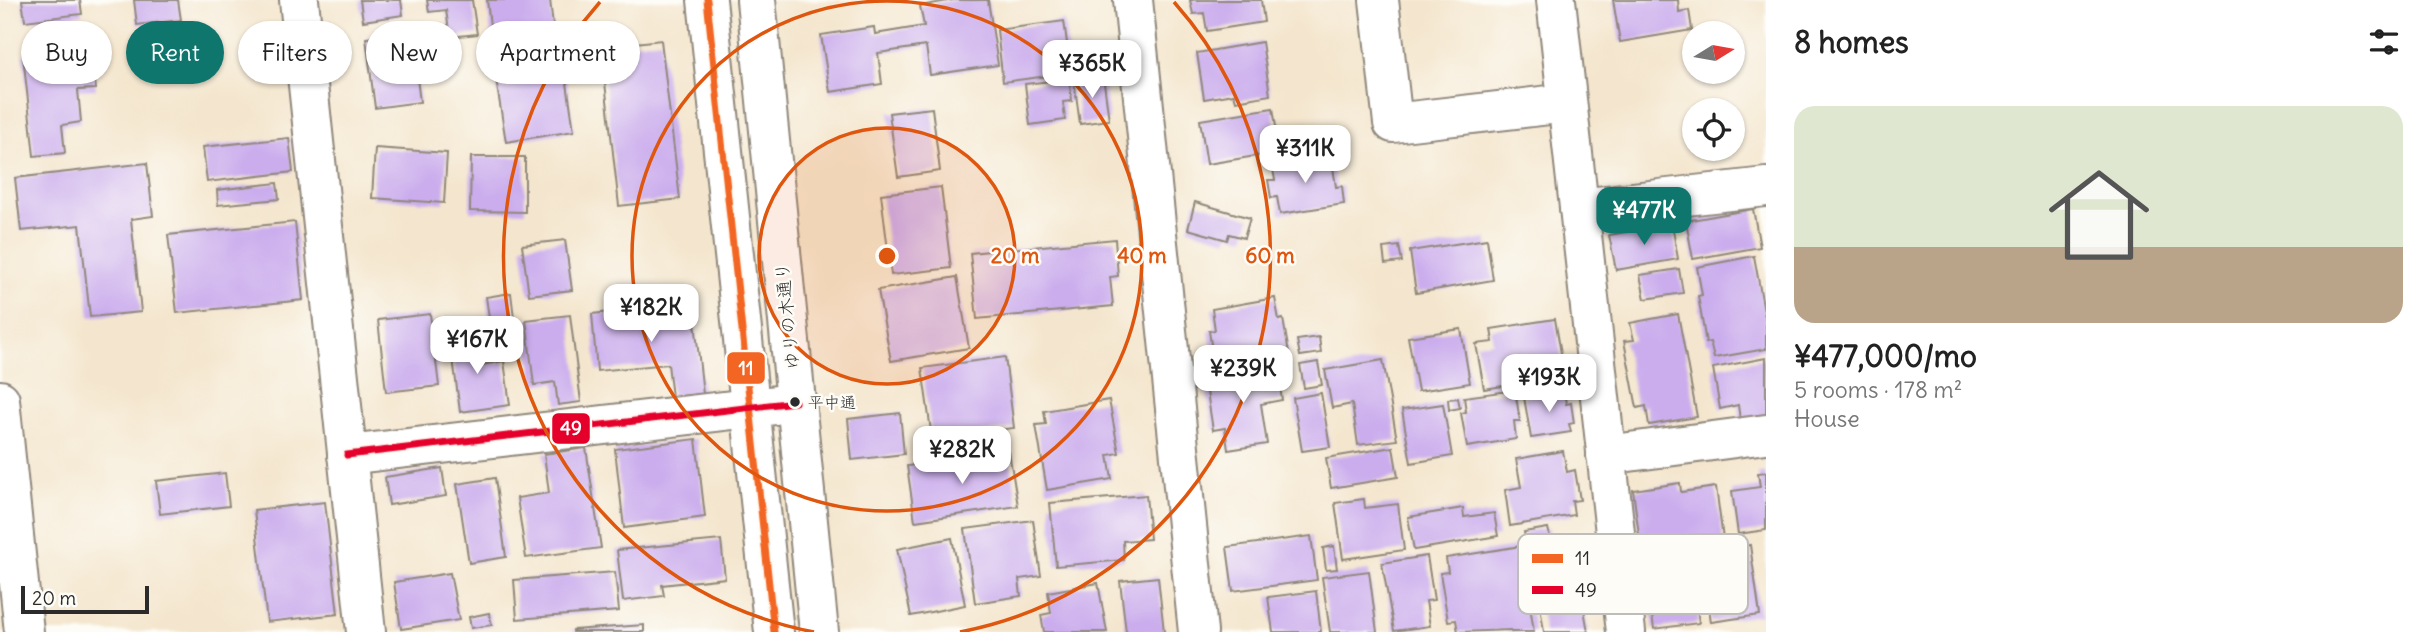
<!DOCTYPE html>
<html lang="en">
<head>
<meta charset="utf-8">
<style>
	body { margin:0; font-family:Delius,"Klee One",sans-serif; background:#f6f6f6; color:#222; height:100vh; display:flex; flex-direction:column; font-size:26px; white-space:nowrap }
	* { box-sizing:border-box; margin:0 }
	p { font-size:23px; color:#767676 }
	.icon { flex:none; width:38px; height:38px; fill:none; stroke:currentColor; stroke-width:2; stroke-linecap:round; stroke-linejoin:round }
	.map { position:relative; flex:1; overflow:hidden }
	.panel { display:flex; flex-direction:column; background:#fff; width:665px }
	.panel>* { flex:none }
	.guide { position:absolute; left:21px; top:21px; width:665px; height:63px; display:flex; gap:14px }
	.needle { width:46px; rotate:79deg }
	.tools { position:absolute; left:1682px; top:21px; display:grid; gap:14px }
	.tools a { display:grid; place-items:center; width:63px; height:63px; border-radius:50%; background:#fff; box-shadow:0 2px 5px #0004; font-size:35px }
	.scale { position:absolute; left:21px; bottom:18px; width:128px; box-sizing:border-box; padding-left:7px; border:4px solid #2b2b2b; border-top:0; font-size:19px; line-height:24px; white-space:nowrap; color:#2b2b2b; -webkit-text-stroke:5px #fdfcf7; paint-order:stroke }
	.price { position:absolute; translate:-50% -60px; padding:0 16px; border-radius:14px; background:#fff; color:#222; font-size:23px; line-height:46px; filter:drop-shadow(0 2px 4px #0008) }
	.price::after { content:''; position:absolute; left:50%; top:42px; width:21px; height:16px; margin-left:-10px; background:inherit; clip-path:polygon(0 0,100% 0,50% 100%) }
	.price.on { background:#0f766e; color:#fff }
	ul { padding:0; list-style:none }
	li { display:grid; align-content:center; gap:14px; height:371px; padding:0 28px }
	li span { display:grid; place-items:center; height:217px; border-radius:21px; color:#555 }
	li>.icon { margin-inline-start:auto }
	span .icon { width:126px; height:126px; fill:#fffc; stroke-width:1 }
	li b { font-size:30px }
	h2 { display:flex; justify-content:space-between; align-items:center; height:84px; padding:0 28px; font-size:30px }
	.chip { padding:0 24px; border-radius:32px; background:#fff; box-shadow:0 2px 5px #0004; font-size:24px; line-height:63px }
	.chip.on { background:#0f766e; color:#fff }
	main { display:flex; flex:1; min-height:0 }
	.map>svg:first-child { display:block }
	.building { fill:#cbaded }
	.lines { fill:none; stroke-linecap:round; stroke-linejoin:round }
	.minor-casing { stroke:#90887c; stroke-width:42 }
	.minor { stroke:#fff; stroke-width:38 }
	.bus-1-casing { stroke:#fdfcf7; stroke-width:12 }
	.bus-2-casing { stroke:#fdfcf7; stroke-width:12 }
	.bus-1 { stroke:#f26522; stroke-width:7 }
	.bus-2 { stroke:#e4002b; stroke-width:7 }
	.ring { fill:none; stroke:#df570e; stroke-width:3.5 }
	.bus-dot { fill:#2b2b2b; stroke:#fdfcf7; stroke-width:2.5 }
	.labels { text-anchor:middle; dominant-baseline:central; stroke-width:5; stroke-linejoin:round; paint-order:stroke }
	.bus-label { font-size:16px; fill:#2b2b2b; stroke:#fdfcf7; text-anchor:start }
	.street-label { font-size:18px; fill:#2b2b2b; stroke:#fdfcf7 }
	.key { fill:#fdfcf7; stroke:#bebdba; stroke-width:2 }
	.key-label { font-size:19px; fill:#2b2b2b }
	.centre { fill:#df570e; stroke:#fdfcf7; stroke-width:3.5 }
	.ring-label { font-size:21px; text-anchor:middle; font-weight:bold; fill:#df570e; stroke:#fdfcf7; stroke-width:5; stroke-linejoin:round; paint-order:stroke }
	.line-badge { stroke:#fdfcf7; stroke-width:2.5 }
	.badge-label { font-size:19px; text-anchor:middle; font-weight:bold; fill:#fff }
</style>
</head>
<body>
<main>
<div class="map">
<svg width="1766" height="632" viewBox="0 0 1766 632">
	<rect width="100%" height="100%" fill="#fdfcf7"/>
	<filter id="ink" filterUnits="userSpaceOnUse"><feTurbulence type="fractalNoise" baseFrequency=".0143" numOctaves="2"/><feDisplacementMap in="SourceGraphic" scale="14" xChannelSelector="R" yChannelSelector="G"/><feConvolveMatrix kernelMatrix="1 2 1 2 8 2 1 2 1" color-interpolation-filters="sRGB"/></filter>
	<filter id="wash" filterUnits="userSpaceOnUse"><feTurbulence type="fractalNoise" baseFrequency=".00686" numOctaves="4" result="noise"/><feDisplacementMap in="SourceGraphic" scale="28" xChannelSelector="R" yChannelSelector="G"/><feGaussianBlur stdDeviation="1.57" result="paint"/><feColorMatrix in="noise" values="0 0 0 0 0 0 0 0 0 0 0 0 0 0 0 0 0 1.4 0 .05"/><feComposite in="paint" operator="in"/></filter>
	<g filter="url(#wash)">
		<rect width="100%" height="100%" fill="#f4e6ce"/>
		<g id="blocks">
			<!-- building -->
			<g class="building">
				<path d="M22 0H80L82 14 25 21Z"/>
				<path d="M134 0H178L181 20 137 25Z"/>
				<path d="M360 0H401L403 15 363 21Z"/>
				<path d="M427 0H472L477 34 450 37 446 10 429 12Z"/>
				<path d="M487 0H550L554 35 492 43Z"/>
				<path d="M953 0H988L998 65 930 75 926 46 878 53 882 84 830 92 821 35 874 27 875 34 924 26 920 6Z"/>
				<path d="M1190 0H1261L1264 22 1207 31 1204 13 1193 14Z"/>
				<path d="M1613 0H1678L1679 12 1689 10 1692 30 1620 42Z"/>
				<path d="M1064 21 1071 73 1003 82 997 30Z"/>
				<path d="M411 32 420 102 375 108 366 38Z"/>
				<path d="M661 40 680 199 619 206 601 47Z"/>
				<path d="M1262 42 1270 95 1236 101 1234 94 1204 99 1197 53Z"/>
				<path d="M91 48 96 89 78 90 81 122 62 125 65 153 34 156 23 55Z"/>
				<path d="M563 56 574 131 506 142 494 67Z"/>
				<path d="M1103 76 1109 120 1080 124 1074 80Z"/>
				<path d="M1069 79 1072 101 1063 102 1065 120 1030 125 1025 84Z"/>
				<path d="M932 108 940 171 898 177 889 113Z"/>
				<path d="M1273 108 1280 152 1207 164 1200 120Z"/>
				<path d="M289 138 293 172 207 182 203 147Z"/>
				<path d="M375 148 447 153 444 203 372 198Z"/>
				<path d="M1331 154 1336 187 1342 186 1344 204 1280 214 1277 197 1271 198 1268 180H1275L1272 164Z"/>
				<path d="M471 157H525V212L470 211Z"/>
				<path d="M147 163 153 216 131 219 141 312 90 317 80 225 21 231 15 178Z"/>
				<path d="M277 183 279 199 218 205 217 190Z"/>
				<path d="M941 187 951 268 891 275 881 194Z"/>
				<path d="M1195 202 1250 218 1244 238 1229 234 1227 240 1188 229Z"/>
				<path d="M1753 209 1760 247 1693 259 1686 221Z"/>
				<path d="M295 222 303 300 177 313 168 235Z"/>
				<path d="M1672 224 1678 259 1616 270 1609 235Z"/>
				<path d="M1115 239 1118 276 1110 277 1113 306 977 319 970 253Z"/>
				<path d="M1487 239 1493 280 1416 293 1410 251Z"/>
				<path d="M565 240 572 290 529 295 522 245Z"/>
				<path d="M1399 246 1402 262 1385 264 1383 248Z"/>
				<path d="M1754 256 1766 322V349L1714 358 1710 342 1706 343 1698 296 1702 295 1697 267Z"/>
				<path d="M1679 269 1683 293 1645 299 1640 275Z"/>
				<path d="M957 277 969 348 891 361 878 290Z"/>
				<path d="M511 293 517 342 493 345 486 297Z"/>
				<path d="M1275 298 1279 320 1283 319 1289 353 1214 365 1209 331 1215 330 1212 309Z"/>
				<path d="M693 304 703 394 672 397 668 364 597 371 592 314Z"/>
				<path d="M430 314 439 386 386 392 378 320Z"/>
				<path d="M1678 314 1697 417 1649 425 1646 406 1637 408 1624 341 1634 340 1630 323Z"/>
				<path d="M570 315 581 402 558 405 555 382 534 385 526 320Z"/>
				<path d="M1555 319 1565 376 1484 389 1476 344 1493 342 1491 329Z"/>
				<path d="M1461 329 1470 383 1418 391 1408 337Z"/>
				<path d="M478 331 482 365 504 361 510 405 460 412 450 335Z"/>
				<path d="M1319 337 1321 353 1300 356 1297 340Z"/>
				<path d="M1005 357 1014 428 932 438 922 368Z"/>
				<path d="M1766 358V415L1740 420 1738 405 1720 409 1713 368Z"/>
				<path d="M1383 360 1397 440 1358 445 1352 404 1332 408 1325 370Z"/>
				<path d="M1318 362 1322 385 1304 388 1300 365Z"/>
				<path d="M1277 368 1282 400 1261 404 1267 444 1228 450 1225 428 1213 430 1205 379Z"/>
				<path d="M1515 390 1520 421H1514L1516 439 1467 447 1461 413 1466 412 1464 397Z"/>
				<path d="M1564 391 1566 404 1571 403 1574 423 1569 424 1571 432 1531 438 1524 397Z"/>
				<path d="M1321 393 1330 447 1302 451 1293 398Z"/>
				<path d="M1458 398 1460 408 1449 410 1448 399Z"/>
				<path d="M1109 400 1119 453 1108 455 1112 479 1047 490 1036 425 1046 424 1044 411Z"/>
				<path d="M1443 404 1452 456 1411 463 1402 410Z"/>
				<path d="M900 413 904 454 852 460 848 419Z"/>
				<path d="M696 439 705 517 624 528 615 449Z"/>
				<path d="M1393 447 1398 477 1331 488 1326 458Z"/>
				<path d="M586 448 601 548 526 558 517 498 549 493 544 454Z"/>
				<path d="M1563 451 1567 472 1575 470 1580 500 1572 501 1574 515 1510 526 1505 490 1521 487 1516 459Z"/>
				<path d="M1009 452 1018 506 915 521 907 466Z"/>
				<path d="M442 468 446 496 389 505 385 477Z"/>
				<path d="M1766 472V530L1738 534 1732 491 1760 487 1758 473Z"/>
				<path d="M225 473 229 506 160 514 156 481Z"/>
				<path d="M495 478 506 557 469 563 457 484Z"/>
				<path d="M1680 483 1681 492 1716 487 1723 539 1641 550 1633 490Z"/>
				<path d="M1146 495 1150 539 1123 541 1124 560 1056 566 1050 503Z"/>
				<path d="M1364 499 1365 508 1398 504 1404 550 1343 559 1335 503Z"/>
				<path d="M325 502 338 614 267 622 254 510Z"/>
				<path d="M1463 508 1464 517 1494 513 1498 536 1414 550 1408 517Z"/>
				<path d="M1033 520 1041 576 1019 579 1021 596 975 603 965 529Z"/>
				<path d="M1548 528 1551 541 1573 538 1580 582 1534 590 1524 532Z"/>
				<path d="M1311 536 1317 580 1233 591 1227 547Z"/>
				<path d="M952 538 965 605 911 616 897 549Z"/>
				<path d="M721 540 725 578 662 585 664 596 623 601 617 550Z"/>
				<path d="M1750 545 1760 615 1711 622 1701 552Z"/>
				<path d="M1334 546 1337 569 1326 570 1323 548Z"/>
				<path d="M1521 546 1534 632H1511L1510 630 1458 632 1456 620 1448 621 1440 573 1448 572 1446 558Z"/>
				<path d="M1690 552 1699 623 1654 629 1644 558Z"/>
				<path d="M1427 556 1434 600 1426 601 1430 626 1394 631 1382 563Z"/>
				<path d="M1369 571 1377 632H1330L1322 577Z"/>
				<path d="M615 572 619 611 517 619 514 580Z"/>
				<path d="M450 573 459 620 401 629 394 582Z"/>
				<path d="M1158 577 1164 632H1126L1120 581Z"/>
				<path d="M1098 583 1107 632H1044L1041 615 1051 613 1048 592Z"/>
				<path d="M1316 591 1321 632H1273L1268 597Z"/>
				<path d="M1581 592 1588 632H1544L1539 599Z"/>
				<path d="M489 613 492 625 471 628 469 617Z"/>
				<path d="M644 625V632H573V630Z"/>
			</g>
		</g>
	</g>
	<g filter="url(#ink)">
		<use href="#blocks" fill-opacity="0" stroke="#90887c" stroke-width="2"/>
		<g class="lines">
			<defs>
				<g id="minor">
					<path d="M299 0 366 632"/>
					<path d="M707 0 774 632"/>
					<path d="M756 0 819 632"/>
					<path d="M1133 0 1198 632"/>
					<path d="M1379 0 1393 123 1567 103"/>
					<path d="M1556 0 1626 632"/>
					<path d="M1579 208 1766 187"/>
					<path d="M0 400 24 632"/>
					<path d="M347 455 776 405"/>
					<path d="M1606 455 1766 434"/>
				</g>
			</defs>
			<!-- minor casing -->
			<use href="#minor" class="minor-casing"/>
			<!-- minor -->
			<use href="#minor" class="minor"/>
			<defs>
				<path id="bus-1" d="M707 0 774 632"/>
				<path id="bus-2" d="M347 455 795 402"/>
			</defs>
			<!-- bus-1 casing -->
			<use href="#bus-1" class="bus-1-casing"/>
			<!-- bus-2 casing -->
			<use href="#bus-2" class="bus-2-casing"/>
			<!-- bus-1 -->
			<use href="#bus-1" class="bus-1"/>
			<!-- bus-2 -->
			<use href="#bus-2" class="bus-2"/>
		</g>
	</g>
	<!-- distance rings -->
	<circle cx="887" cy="256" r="128" fill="#df570e" fill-opacity=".12"/>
	<g class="ring">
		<circle cx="887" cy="256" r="128"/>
		<circle cx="887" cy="256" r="255"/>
		<path d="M814 632A383 383 0 0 1 600 2M1174 2A383 383 0 0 1 960 632"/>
	</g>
	<!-- markers -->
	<circle class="bus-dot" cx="795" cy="402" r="6"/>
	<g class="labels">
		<!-- bus labels -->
		<g class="bus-label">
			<text x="808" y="402">平中通</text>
		</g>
		<!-- street labels -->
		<g class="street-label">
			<text transform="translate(787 316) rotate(-96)">ゆりの木通り</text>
		</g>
	</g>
	<!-- legend -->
	<rect x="1518" y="534" width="230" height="80" rx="10" class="key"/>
	<rect x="1532" y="554" width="31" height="9" fill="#f26522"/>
	<rect x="1532" y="586" width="31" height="8" fill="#e4002b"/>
	<g class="key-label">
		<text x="1575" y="565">11</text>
		<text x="1575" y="597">49</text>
	</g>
	<circle cx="887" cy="256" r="10" class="centre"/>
	<g class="ring-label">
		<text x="1015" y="263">20 m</text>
		<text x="1142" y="263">40 m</text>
		<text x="1270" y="263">60 m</text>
	</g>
	<g class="line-badge">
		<rect x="726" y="351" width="40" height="34" rx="7" fill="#f26522"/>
		<rect x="551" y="412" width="40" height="33" rx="7" fill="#e4002b"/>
	</g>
	<g class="badge-label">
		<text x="746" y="375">11</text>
		<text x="571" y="435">49</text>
	</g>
</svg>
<div class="tools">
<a><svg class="needle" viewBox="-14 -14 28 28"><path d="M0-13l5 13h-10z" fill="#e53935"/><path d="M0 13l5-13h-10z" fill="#767676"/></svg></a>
<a><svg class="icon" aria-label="locate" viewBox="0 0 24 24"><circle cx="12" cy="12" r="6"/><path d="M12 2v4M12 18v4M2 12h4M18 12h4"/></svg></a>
</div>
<div class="scale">20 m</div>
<b class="price" style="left:1092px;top:100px">¥365K</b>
<b class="price" style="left:1305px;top:185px">¥311K</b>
<b class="price on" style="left:1644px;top:247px">¥477K</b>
<b class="price" style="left:651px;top:344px">¥182K</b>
<b class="price" style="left:477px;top:376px">¥167K</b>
<b class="price" style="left:1243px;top:405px">¥239K</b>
<b class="price" style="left:1549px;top:414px">¥193K</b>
<b class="price" style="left:962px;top:486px">¥282K</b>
<div class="guide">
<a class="chip">Buy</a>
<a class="chip on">Rent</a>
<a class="chip">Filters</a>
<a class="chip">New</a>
<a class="chip">Apartment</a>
</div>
</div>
<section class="panel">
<h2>8 homes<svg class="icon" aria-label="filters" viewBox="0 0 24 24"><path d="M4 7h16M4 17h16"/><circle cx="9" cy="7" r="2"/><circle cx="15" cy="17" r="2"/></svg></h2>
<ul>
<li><span style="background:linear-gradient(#dfe7d0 65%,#b9a48a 0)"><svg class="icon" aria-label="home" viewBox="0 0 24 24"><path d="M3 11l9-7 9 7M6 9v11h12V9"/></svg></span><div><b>¥477,000/mo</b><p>5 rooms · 178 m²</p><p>House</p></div></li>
</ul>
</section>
</main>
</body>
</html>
